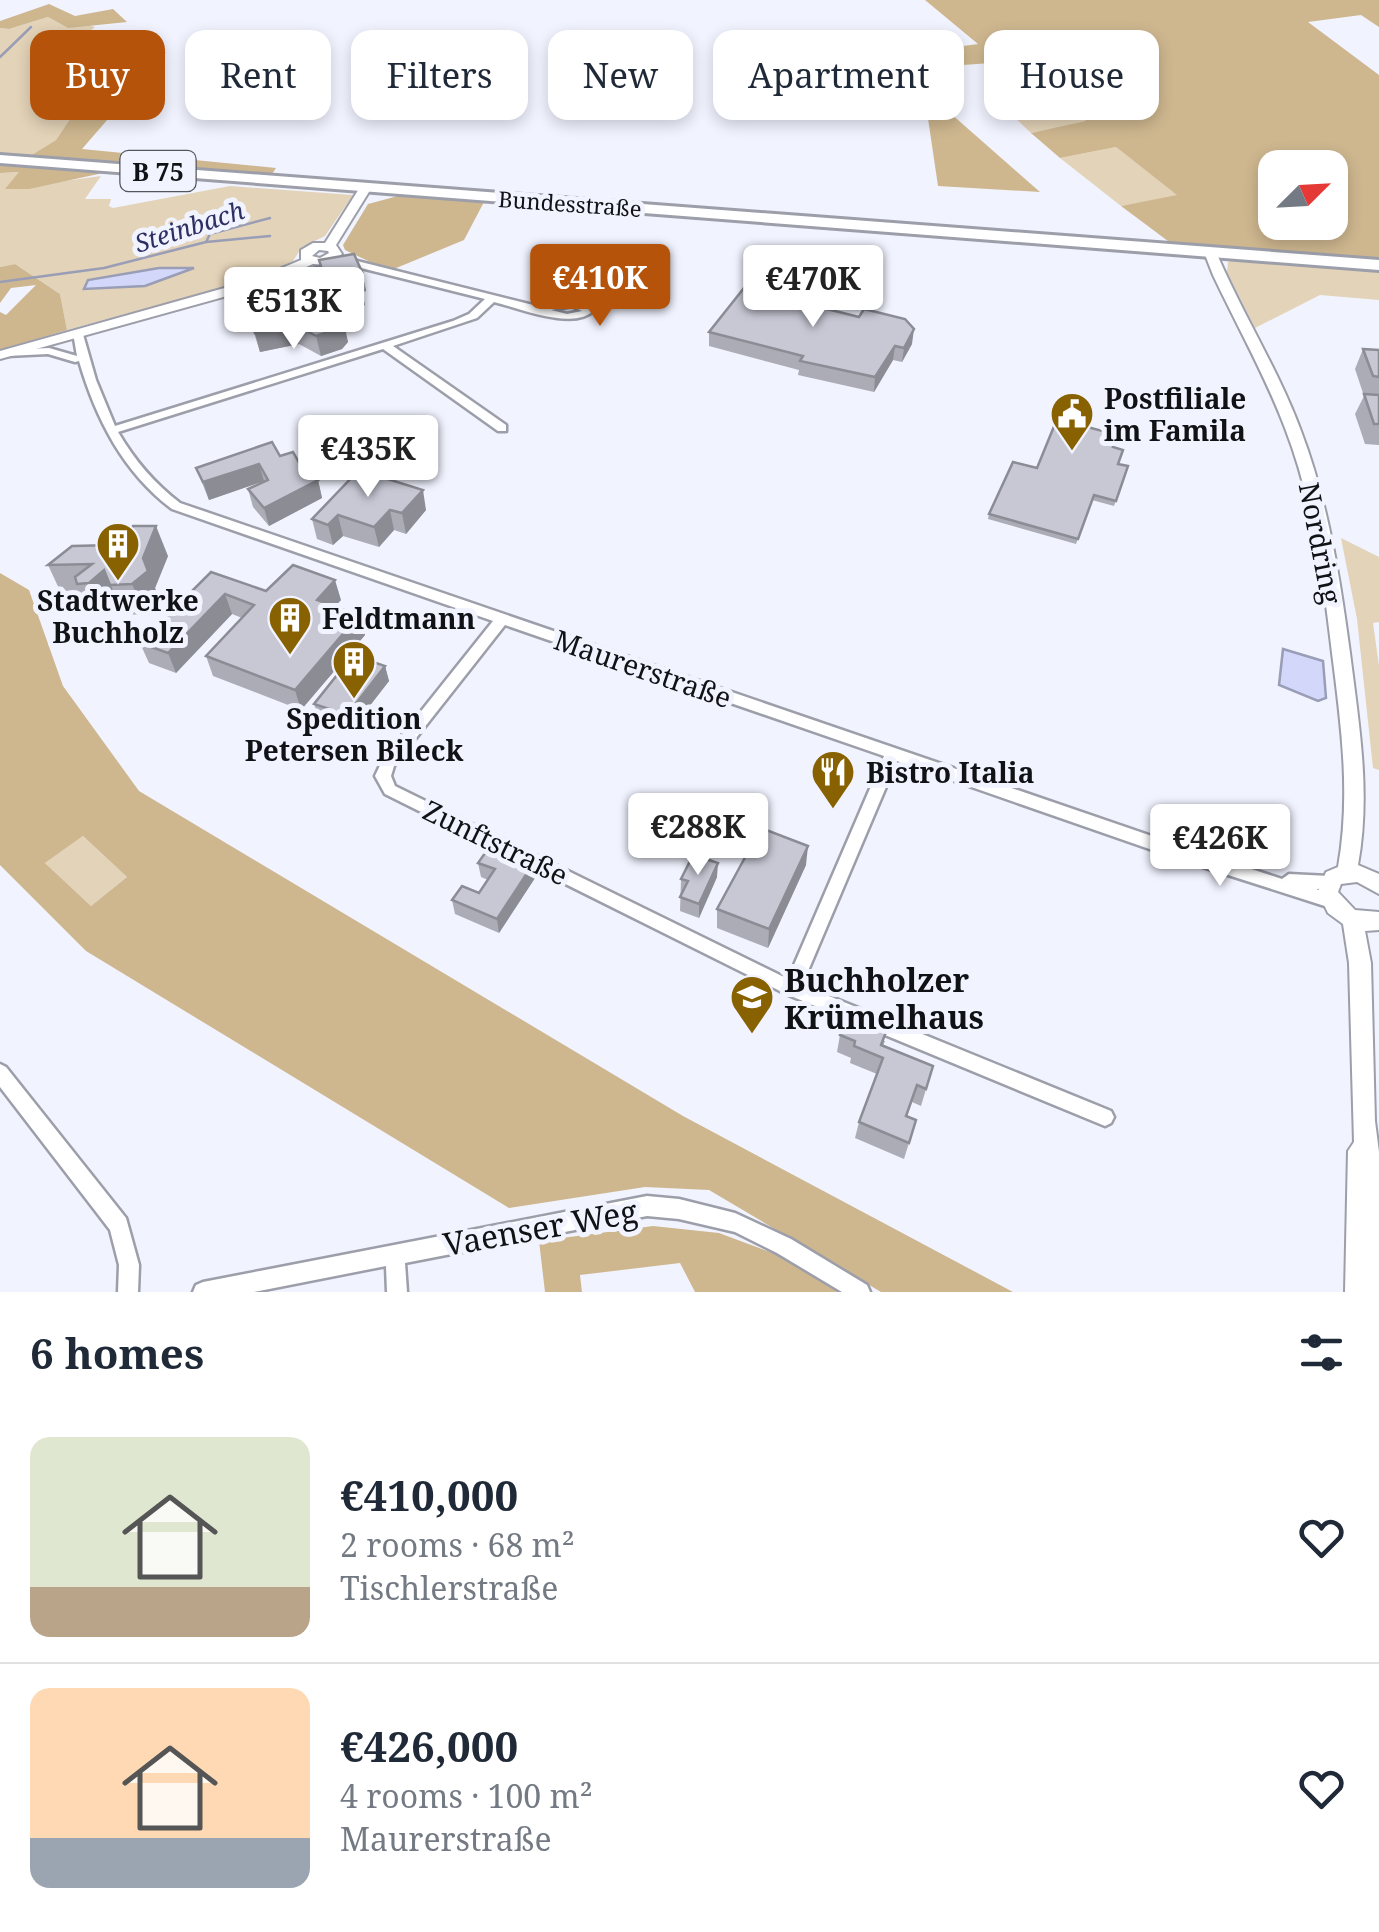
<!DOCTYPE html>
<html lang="en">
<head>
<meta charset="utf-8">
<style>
	body { margin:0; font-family:"Noto Serif",serif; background:#f2f2f3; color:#1f2937; height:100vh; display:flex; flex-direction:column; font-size:38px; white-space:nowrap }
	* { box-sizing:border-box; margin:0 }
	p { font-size:32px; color:#747a83 }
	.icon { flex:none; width:55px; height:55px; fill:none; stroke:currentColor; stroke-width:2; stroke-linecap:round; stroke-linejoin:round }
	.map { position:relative; height:1292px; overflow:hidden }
	.drawer { display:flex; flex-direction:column; background:#fff; flex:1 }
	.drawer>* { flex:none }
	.top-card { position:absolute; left:30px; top:30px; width:1320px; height:90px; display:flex; gap:20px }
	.needle { width:65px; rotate:66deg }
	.controls { position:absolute; left:1258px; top:150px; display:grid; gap:20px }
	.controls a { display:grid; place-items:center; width:90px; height:90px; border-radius:20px; background:#fff; box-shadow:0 5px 15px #0003; font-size:50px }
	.price { position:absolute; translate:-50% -85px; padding:0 22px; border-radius:10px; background:#fff; color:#222; font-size:32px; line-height:65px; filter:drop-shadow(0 2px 5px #0008) }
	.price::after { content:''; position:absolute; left:50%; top:60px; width:30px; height:22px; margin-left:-15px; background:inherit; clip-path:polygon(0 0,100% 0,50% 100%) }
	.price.selected { background:#b45309; color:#fff }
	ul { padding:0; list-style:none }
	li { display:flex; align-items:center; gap:30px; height:250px; padding:0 30px }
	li+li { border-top:2px solid #e0e1e3 }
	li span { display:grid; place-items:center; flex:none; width:280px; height:200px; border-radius:20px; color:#555 }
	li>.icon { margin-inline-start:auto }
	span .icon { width:120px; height:120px; fill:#fffc; stroke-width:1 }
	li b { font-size:42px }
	h2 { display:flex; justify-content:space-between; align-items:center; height:120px; padding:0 30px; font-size:42px }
	.pill { padding:0 35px; border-radius:20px; background:#fff; box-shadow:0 5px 15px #0003; font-size:35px; line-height:90px }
	.pill.selected { background:#b45309; color:#fff }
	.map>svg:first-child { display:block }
	.green { fill:#e3d3b8 }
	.forest { fill:#ceb78f; fill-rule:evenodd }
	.water { fill:#d3d8fb; stroke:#999db6; stroke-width:2.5 }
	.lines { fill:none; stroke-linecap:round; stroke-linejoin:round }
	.stream { stroke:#999db6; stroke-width:2.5 }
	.minor-casing { stroke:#9c9ea9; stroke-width:5 }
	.tertiary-casing { stroke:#9c9ea9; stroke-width:4 }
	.primary-casing { stroke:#9c9ea9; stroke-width:6 }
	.minor { fill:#fff; fill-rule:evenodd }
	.tertiary { fill:#fff; fill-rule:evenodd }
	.primary { fill:#fff; fill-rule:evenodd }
	.wall { fill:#abacb6 }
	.shaded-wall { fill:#8b8c94 }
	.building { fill:#c7c8d4; stroke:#8b8c94; stroke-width:2.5 }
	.labels { text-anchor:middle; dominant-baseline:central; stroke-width:10; stroke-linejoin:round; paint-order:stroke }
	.far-street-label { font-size:22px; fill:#111216; stroke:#f1f3ff }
	.shield { fill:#f1f3ff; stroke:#54565c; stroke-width:2.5 }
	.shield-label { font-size:25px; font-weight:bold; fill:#111216 }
	.far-water-label { font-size:25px; font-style:italic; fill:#2d2f63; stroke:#f1f3ff }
	.poi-label { font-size:28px; font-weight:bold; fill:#111216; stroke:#f1f3ff; text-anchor:start }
	.street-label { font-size:28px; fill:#111216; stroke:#f1f3ff }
	.near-poi-label { font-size:32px; font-weight:bold; fill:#111216; stroke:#f1f3ff; text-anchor:start }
	.near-street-label { font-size:32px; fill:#111216; stroke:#f1f3ff }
</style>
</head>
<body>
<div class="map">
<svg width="1379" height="1292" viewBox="0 0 1379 1292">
	<rect width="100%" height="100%" fill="#f1f3ff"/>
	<!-- green -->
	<g class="green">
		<path d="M48 17 68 28 85 24 95 27 49 66 110 59 56 140 30 156 0 154V28L9 29Z"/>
		<path d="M1041 88 1087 122 1031 133 988 92Z"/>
		<path d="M1116 147 1179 196 1121 206 1060 158Z"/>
		<path d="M20 172 6 189 101 176 85 199H111L109 206 113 208 230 186 353 195 325 236 302 247 293 261 273 274 67 330 60 294 15 264 0 267V173Z"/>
		<path d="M1239 258 1379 269V300L1320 295 1255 328 1227 272 1228 262Z"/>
		<path d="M1341 538 1379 557V622L1373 623 1379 666V770L1373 768 1357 619Z"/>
		<path d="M83 836 127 877 91 906 45 863Z"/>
	</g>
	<!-- forest -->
	<g class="forest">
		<path d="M925 0H1379V27L1361 15 1308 22 1379 75V265L1180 250 1121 206 1177 195 1116 147 1060 158 1031 133 1086 121 1005 62 750 80 751 74 978 44ZM1275 168H1330V222H1275Z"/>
		<path d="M49 4 75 16 113 9 127 22 68 28 48 17 9 29 0 28V21Z"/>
		<path d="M166 52 82 149 276 168 268 180 30 156 56 140 110 59Z"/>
		<path d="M926 105H941L1040 192 938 186Z"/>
		<path d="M0 165 103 173 29 189H5L19 172 0 173Z"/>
		<path d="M398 196 484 202 464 240 389 271 345 250 343 245 368 204Z"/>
		<path d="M15 264 60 294 67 330 0 350V312L6 315 36 285 11 288 0 303V267Z"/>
		<path d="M0 573 29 590 63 686 139 791 683 1116 1013 1292H881L709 1190 645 1187 509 1208 86 951 0 865ZM83 836 127 877 91 906 45 863Z"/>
		<path d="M653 1226 719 1233 778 1255 838 1292H695L680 1263 580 1275 582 1292H545L539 1241Z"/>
	</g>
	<!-- water -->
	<g class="water">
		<path d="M159 268H194L145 286 84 289 88 280Z"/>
		<path d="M1283 649 1323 661 1326 698 1318 701 1279 685Z"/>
	</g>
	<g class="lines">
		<!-- stream -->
		<g class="stream">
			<path d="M0 57 31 27"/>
			<path d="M206 242 270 236"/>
			<path d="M0 282 104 268 206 242 210 234 270 218"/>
		</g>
		<defs>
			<g id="minor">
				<path d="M345 258 537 306 573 300 594 310C575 331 519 308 494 302L477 318 393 346 506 425V431H498L383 349 118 432C135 461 154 483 180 503L1181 846 1282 879 1289 874 1329 876 1335 878 1337 883 1335 888 1316 889 1337 896 1339 901 1337 906 1331 908 1181 860 897 761 802 985 1111 1111 1114 1117 1111 1123 1105 1126 786 994 385 794 375 776 383 759 493 621 172 509C123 472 96 419 79 361L75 362 48 354 7 356 2 353 7 350 49 348 77 356 73 333 78 330 82 331 96 380 115 426 453 321 469 314 485 299 341 263V259ZM572 306 582 311 567 314 551 310ZM505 625 884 756 788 979 395 786 391 776 394 766Z"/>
				<path d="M0 1064 6 1067 126 1218 139 1265 138 1292H118L119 1265 110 1230 0 1087Z"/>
				<path d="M647 1196 679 1199 735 1213 791 1239 867 1285 870 1292H842L777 1253 735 1232 679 1219 647 1216 405 1263 407 1292H387L386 1266 254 1292H193L196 1285 203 1282Z"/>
			</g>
			<g id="tertiary">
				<path d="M362 184 372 187 336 245 342 254 327 265 313 264 263 286 0 359V351L253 280 301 260V250L313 243H325ZM319 250 328 251 329 253 320 258 312 256Z"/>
				<path d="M1210 248 1216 252C1242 313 1278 369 1301 431 1328 502 1340 578 1350 653 1359 724 1371 794 1358 865L1379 874V894L1357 882 1341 884 1338 892 1355 910 1379 912V930L1365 931 1371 963 1375 1121 1379 1152V1292H1345L1348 1151 1354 1142 1349 963 1343 924 1328 913 1318 892 1326 872 1338 867C1351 795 1341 724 1332 653 1323 577 1313 500 1285 428 1265 375 1237 326 1213 275L1204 252Z"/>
			</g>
			<path id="primary" d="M0 155 1379 260V270L0 163Z"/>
		</defs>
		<!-- minor casing -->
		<use href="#minor" class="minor-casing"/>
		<!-- tertiary casing -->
		<use href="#tertiary" class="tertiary-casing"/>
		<!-- primary casing -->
		<use href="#primary" class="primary-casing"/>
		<!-- minor -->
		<use href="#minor" class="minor"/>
		<!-- tertiary -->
		<use href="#tertiary" class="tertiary"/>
		<!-- primary -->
		<use href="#primary" class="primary"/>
	</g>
	<!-- wall -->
	<g class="wall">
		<path d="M319 260 362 272 366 291 362 292 365 305 339 312 348 342 342 349 321 356 299 344 260 352 251 323 238 326 226 286 320 266Z"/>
		<path d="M797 300 912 344 902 362 893 360 874 392 798 375 799 370 709 346V332Z"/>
		<path d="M1363 349 1379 350V445L1365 444 1355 414 1364 396 1355 369Z"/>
		<path d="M1113 447 1119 464 1128 466 1114 506 1092 500 1076 544 988 519 989 514 1037 468Z"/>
		<path d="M280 456 301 466 318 480 322 498 269 526 253 507 248 489 264 481 209 500 196 468Z"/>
		<path d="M359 470 426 510 406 534 394 530 379 547 343 536 333 545 317 539 312 519Z"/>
		<path d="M168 556 155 588 160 601 145 614 124 615 117 600 102 613 92 614 82 594 62 595 48 565Z"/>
		<path d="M211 572 266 591 341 600 335 606 359 615 365 635 301 710 213 676 206 656 242 618 232 614 176 673 149 663 140 643Z"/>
		<path d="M385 666 389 681 351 730 319 718 314 704Z"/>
		<path d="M478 863 535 878 499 933 455 914 452 900 479 893 488 880 481 877Z"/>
		<path d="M806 865 768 948 717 928V909Z"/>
		<path d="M717 877 699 918 680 911 681 879Z"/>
		<path d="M840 1035 885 1041 883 1046 933 1066 921 1106 912 1102 907 1116 916 1120 904 1159 855 1138 859 1122 877 1074 850 1063 851 1058 837 1052Z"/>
	</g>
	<!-- shaded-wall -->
	<g class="shaded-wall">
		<path d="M362 272 366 291 362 292 365 305 324 316 320 296 355 273Z"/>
		<path d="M798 286 797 300 790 297Z"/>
		<path d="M245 304 251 323 238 326 232 306Z"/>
		<path d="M344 323 348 342 342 349 321 356 316 336Z"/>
		<path d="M294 324 299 344 260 352 255 333Z"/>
		<path d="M914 329 912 344 902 362 904 348Z"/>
		<path d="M895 346 893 360 874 392 875 377Z"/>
		<path d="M259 464 264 481 209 500 203 482Z"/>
		<path d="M318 480 322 498 269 526 264 508Z"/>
		<path d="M423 490 426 510 406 534 402 513Z"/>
		<path d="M390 510 394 530 379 547 374 527Z"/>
		<path d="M338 515 343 536 333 545 328 525Z"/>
		<path d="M156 526 168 556 155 588 160 601 145 614 132 584Z"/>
		<path d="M104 570 117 600 102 613 89 583Z"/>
		<path d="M335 580 341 600 322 620 317 600Z"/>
		<path d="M225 594 232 614 176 673 168 653Z"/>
		<path d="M359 615 365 635 301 710 295 690Z"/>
		<path d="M385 666 389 681 351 730 347 715Z"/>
		<path d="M808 846 806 865 768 948 769 929Z"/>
		<path d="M718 863 717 877 699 918V904Z"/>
		<path d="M533 864 535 878 499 933 497 919Z"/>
	</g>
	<!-- building -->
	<g class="building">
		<path d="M354 254 362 272 355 273 361 286 320 296 326 313 338 310 344 323 337 329 316 336 294 324 255 333 245 304 232 306 226 286 321 266 319 260Z"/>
		<path d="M782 282 798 286 790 297 811 305 859 317 864 309 905 319 914 329 904 348 895 346 875 377 800 361 803 356 709 332 748 283 775 290Z"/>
		<path d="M1363 349 1379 350V377L1373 376Z"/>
		<path d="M1364 394 1379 395V424H1374Z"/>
		<path d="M1057 419 1118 435 1113 447 1123 450 1118 464 1128 466 1116 501 1094 495 1078 539 989 514 1013 462 1037 468Z"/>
		<path d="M272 442 280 456 293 452 301 466 318 480 264 508 248 489 268 480 259 464 203 482 196 468Z"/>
		<path d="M359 470 423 490 402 513 390 510 374 527 338 515 328 525 312 519Z"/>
		<path d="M133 526H156L143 558 148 571 132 584 110 585 104 570 89 583 77 584 75 577 92 564 48 565 72 546 115 545 126 541Z"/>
		<path d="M293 565 335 580 317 600 359 615 295 690 206 656 254 605 225 594 168 653 140 643 211 572 266 591Z"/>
		<path d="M353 655 385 666 347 715 314 704Z"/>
		<path d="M761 828 808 846 769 929 717 909Z"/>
		<path d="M490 846 533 864 497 919 452 900 462 886 479 893 495 869 478 863Z"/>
		<path d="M693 855 718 863 699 904 680 897 688 881 681 879Z"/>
		<path d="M857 1008 889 1024 881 1045 933 1066 926 1089 917 1085 906 1116 916 1120 909 1143 859 1122 883 1058 854 1046 855 1041 840 1035 846 1021 851 1023Z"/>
	</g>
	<!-- icons -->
	<defs>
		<symbol id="civic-pin" viewBox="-11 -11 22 30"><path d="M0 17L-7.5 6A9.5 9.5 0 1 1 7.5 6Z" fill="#886200" stroke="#f1f3ff"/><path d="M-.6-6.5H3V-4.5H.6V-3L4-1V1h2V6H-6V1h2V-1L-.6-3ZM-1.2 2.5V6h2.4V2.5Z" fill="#fff"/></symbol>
		<symbol id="building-pin" viewBox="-11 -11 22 30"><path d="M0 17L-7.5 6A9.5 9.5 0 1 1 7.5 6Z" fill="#886200" stroke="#f1f3ff"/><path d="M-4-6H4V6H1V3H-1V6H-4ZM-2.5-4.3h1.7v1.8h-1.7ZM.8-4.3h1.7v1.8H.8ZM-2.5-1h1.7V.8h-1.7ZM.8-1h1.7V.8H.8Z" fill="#fff"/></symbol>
		<symbol id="restaurant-pin" viewBox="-11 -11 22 30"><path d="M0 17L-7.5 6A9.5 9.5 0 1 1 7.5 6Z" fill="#886200" stroke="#f1f3ff"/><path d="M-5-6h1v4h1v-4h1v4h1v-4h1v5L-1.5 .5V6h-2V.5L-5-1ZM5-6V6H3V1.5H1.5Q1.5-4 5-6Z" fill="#fff"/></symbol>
		<symbol id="school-pin" viewBox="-11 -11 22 30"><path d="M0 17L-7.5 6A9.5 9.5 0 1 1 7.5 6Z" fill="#886200" stroke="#f1f3ff"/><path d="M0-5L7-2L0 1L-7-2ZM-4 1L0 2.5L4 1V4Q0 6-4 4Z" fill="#fff"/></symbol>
	</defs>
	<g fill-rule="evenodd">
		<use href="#civic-pin" x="1047" y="389" width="50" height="68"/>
		<use href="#building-pin" x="93" y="519" width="50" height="68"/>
		<use href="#building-pin" x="265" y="593" width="50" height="68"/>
		<use href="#building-pin" x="329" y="637" width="50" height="68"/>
		<use href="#restaurant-pin" x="808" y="747" width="50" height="68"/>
		<use href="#school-pin" x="727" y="972" width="50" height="68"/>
	</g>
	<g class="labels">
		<!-- far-street labels -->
		<g class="far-street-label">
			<text transform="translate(570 203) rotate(4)">Bundesstraße</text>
		</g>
		<!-- shield labels -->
		<rect class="shield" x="120.5" y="151" width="75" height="40" rx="8"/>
		<g class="shield-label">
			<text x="158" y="171">B 75</text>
		</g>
		<!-- far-water labels -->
		<g class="far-water-label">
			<text transform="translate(189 226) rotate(-18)">Steinbach</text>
		</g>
		<!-- poi labels -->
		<g class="poi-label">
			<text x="1104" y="398">Postfiliale<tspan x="1104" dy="32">im Famila</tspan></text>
			<text x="118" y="600" text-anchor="middle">Stadtwerke<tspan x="118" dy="32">Buchholz</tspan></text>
			<text x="322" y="618">Feldtmann</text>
			<text x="354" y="718" text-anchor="middle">Spedition<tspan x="354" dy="32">Petersen Bileck</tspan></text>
			<text x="866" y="772">Bistro Italia</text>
		</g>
		<!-- street labels -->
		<g class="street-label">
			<text transform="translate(1321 543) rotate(79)">Nordring</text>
			<text transform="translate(643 668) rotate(19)">Maurerstraße</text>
			<text transform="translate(496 842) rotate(26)">Zunftstraße</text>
		</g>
		<!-- near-poi labels -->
		<g class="near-poi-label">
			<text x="784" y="979">Buchholzer<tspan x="784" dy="37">Krümelhaus</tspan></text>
		</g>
		<!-- near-street labels -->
		<g class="near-street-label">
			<text transform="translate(540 1227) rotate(-10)">Vaenser Weg</text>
		</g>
	</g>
</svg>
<div class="controls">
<a><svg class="needle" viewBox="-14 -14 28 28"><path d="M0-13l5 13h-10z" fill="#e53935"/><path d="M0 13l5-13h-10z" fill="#747a83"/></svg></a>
</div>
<b class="price selected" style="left:600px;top:329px">€410K</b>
<b class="price" style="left:813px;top:330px">€470K</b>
<b class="price" style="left:294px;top:352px">€513K</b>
<b class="price" style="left:368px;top:500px">€435K</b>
<b class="price" style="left:698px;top:878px">€288K</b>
<b class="price" style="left:1220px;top:889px">€426K</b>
<div class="top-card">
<a class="pill selected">Buy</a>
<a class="pill">Rent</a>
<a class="pill">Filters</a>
<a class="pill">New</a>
<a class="pill">Apartment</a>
<a class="pill">House</a>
</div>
</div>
<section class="drawer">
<h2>6 homes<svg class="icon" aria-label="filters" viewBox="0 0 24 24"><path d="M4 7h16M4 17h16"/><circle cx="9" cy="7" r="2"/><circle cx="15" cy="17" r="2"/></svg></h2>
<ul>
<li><span style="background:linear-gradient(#dfe7d0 75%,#b9a48a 0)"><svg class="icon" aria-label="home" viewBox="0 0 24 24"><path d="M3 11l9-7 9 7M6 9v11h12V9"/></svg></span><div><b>€410,000</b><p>2 rooms · 68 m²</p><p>Tischlerstraße</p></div><svg class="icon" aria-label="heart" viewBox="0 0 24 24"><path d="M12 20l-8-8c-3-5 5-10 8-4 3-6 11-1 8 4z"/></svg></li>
<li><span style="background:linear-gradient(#ffd9b3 75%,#9aa5b1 0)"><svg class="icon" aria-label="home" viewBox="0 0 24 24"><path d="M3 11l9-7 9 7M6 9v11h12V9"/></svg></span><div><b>€426,000</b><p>4 rooms · 100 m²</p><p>Maurerstraße</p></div><svg class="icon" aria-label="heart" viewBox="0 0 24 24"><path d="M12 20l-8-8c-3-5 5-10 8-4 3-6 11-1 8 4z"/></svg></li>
</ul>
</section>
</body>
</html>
